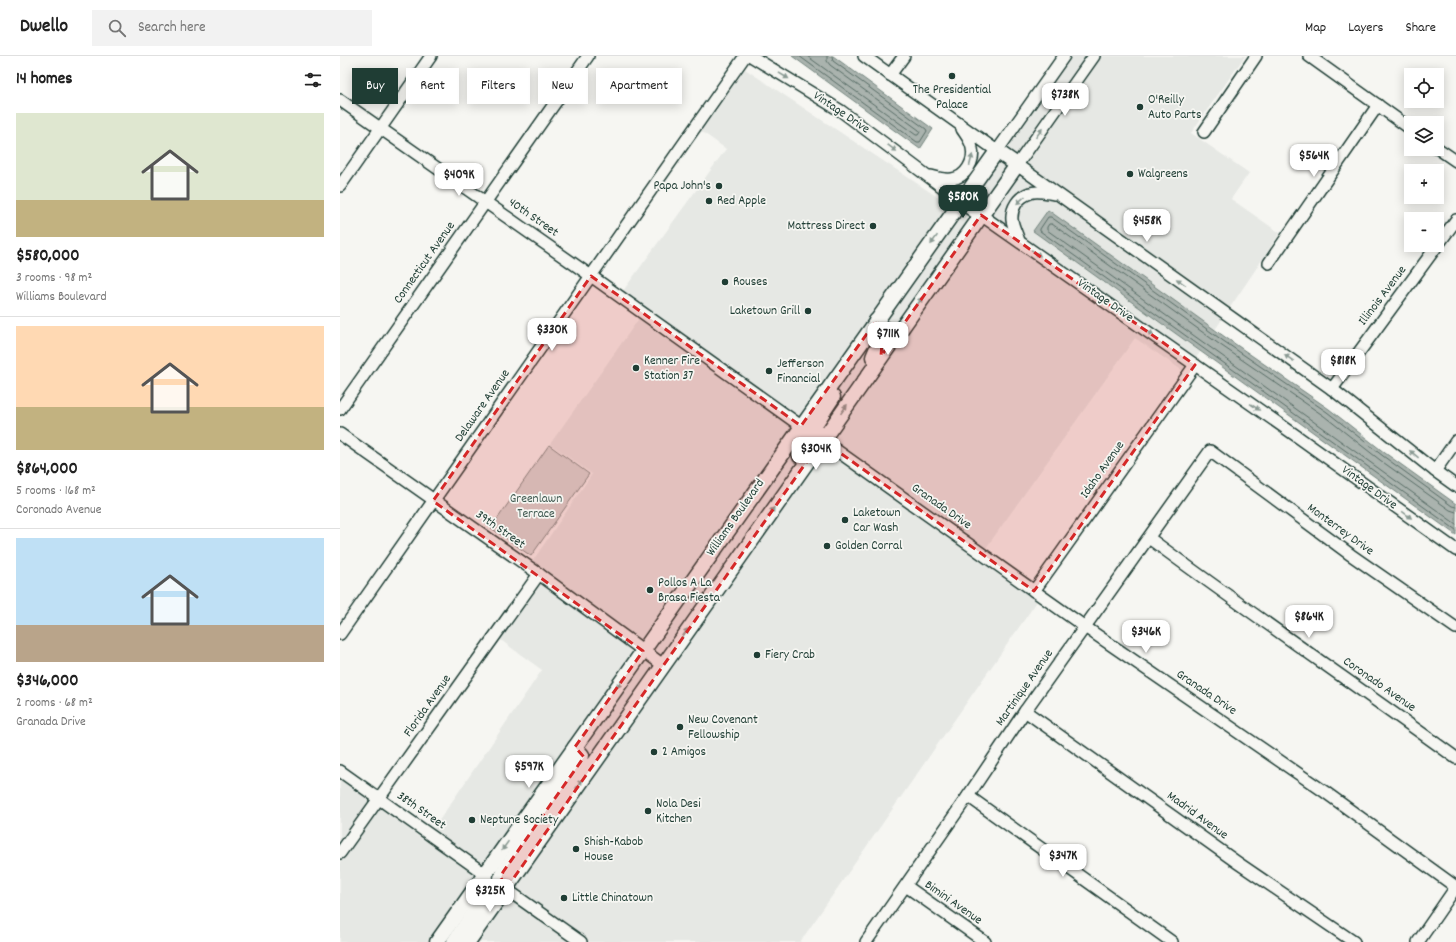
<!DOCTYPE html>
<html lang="en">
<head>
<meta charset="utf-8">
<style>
	body { margin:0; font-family:Dekko,sans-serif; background:#f2f2f2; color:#222; height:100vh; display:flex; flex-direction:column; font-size:15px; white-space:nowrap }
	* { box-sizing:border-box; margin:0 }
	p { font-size:13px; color:#767676 }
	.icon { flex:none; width:22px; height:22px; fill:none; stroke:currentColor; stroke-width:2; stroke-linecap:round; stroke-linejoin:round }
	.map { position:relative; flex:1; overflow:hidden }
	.drawer { display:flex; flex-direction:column; background:#fff; width:340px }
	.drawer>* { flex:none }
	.guide { position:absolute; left:12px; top:12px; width:380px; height:36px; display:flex; gap:8px }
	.fabs { position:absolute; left:1064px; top:12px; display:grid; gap:8px }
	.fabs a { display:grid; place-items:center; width:40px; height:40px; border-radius:0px; background:#fff; box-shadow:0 2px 10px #0003; font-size:20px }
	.price { position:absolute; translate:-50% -34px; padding:0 9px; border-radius:8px; background:#fff; color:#222; font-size:13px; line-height:26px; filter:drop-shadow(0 1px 2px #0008) }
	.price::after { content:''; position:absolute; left:50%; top:24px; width:12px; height:9px; margin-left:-6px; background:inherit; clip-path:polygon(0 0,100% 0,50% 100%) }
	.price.selected { background:#1f3d34; color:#fff }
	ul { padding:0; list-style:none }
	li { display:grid; align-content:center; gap:8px; height:212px; padding:0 16px }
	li+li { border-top:1px solid #e0e0e0 }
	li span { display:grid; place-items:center; height:124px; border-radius:0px; color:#555 }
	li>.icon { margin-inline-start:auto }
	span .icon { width:72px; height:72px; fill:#fffc; stroke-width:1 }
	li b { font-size:17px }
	h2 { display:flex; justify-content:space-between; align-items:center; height:48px; padding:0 16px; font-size:17px }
	.chip { padding:0 14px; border-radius:0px; background:#fff; box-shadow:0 2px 10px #0003; font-size:14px; line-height:36px }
	.chip.selected { background:#1f3d34; color:#fff }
	header { display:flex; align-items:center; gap:24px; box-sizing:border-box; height:56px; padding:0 20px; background:#fff; border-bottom:1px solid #e0e0e0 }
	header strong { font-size:19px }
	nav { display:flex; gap:22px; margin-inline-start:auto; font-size:14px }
	.search { width:280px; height:36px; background:#f2f2f2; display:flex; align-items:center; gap:10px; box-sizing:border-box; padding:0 14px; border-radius:0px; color:#767676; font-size:15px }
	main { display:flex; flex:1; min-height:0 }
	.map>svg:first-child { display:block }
	.built { fill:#e6e8e4 }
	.green { fill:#d6dbd6; stroke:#7a8c85 }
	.water { fill:#aab3ae; stroke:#72847d }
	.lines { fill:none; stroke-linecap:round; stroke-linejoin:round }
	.shore { stroke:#576c65; stroke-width:1 }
	.minor-casing { stroke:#1f3d34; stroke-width:14 }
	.major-casing { stroke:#1f3d34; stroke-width:17 }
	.minor { stroke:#f6f6f2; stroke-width:11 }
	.major { stroke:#f6f6f2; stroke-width:14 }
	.oneway { fill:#8a9a93 }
	.marked { fill:#d62828; fill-opacity:0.2; stroke:#d62828; stroke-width:3; stroke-dasharray:8 5; stroke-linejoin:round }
	.poi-dot { fill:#1f3d34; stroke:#f6f6f2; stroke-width:1.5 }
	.labels { text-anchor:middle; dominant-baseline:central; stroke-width:3.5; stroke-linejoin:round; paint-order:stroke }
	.poi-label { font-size:13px; fill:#1f3d34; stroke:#f6f6f2; text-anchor:start }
	.street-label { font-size:13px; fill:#1f3d34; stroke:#f6f6f2 }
	.park-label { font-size:13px; fill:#445d54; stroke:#f6f6f2 }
</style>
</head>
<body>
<header>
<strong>Dwello</strong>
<div class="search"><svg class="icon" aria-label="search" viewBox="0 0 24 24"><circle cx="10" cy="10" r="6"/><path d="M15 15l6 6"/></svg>Search here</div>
<nav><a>Map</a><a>Layers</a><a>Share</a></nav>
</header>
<main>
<section class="drawer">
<h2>14 homes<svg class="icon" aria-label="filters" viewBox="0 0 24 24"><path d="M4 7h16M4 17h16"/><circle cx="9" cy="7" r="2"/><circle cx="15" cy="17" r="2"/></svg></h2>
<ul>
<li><span style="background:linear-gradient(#dfe7d0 70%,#c2b280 0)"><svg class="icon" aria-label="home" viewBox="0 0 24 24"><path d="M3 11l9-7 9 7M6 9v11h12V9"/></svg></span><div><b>$580,000</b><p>3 rooms · 98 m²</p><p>Williams Boulevard</p></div></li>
<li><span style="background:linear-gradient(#ffd9b3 65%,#c2b280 0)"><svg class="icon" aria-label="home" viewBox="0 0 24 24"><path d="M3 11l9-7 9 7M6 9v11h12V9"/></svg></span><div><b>$864,000</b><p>5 rooms · 168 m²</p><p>Coronado Avenue</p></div></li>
<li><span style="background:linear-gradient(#bfe0f5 70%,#b9a48a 0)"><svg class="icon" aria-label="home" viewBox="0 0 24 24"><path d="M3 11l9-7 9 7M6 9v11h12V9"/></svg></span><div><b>$346,000</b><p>2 rooms · 68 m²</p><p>Granada Drive</p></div></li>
</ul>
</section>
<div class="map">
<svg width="1116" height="886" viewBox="0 0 1116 886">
	<rect width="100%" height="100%" fill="#f6f6f2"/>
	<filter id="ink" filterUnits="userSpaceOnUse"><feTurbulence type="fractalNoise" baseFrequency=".025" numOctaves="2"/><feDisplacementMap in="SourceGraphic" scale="8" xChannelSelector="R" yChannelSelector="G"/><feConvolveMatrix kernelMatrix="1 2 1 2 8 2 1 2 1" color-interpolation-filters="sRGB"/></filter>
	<g filter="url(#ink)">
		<!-- built -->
		<path class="built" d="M716 0H905L851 77 909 117 891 143 940 177 846 317 795 282 646 492 705 534 460 886H0V723L85 785 202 614 158 582 205 516 192 506 252 418 210 388 298 264 283 235 386 93 361 75 405 13 608 148 658 83Z"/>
		<!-- green -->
		<path class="green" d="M209 389 249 418 191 500 151 472Z"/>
		<!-- water -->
		<g class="water">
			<path d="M452 0H493L593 73 580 93Z"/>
			<path d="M708 154 885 281 989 353 1045 397 1116 448V479L693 175Z"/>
		</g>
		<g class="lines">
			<!-- shore -->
			<g class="shore">
				<path d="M459 0 577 86H580L587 75 586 73 493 5 492 0"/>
				<path d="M467 0 576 79H578L580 76 579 74 490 9 487 5V0"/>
				<path d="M1116 451 1112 450 1043 400 987 356 882 284 711 161H708L700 173V175L1116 474"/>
				<path d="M1116 456 1110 454 1040 404 984 360 879 288 712 168H709L707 171V174L1116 468"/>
			</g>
			<defs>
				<g id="minor">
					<path d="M411 0 501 55 621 145"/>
					<path d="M524 0 657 95 724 0"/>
					<path d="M754 0 677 109 992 333 1095 415 1116 430"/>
					<path d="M969 0 1071 73"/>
					<path d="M550 19 564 0"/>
					<path d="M0 44 251 220 461 370"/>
					<path d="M864 76 916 0"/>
					<path d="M1097 92 1116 105"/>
					<path d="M591 120C598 122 605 124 612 123 626 121 635 105 632 92 631 85 626 79 622 73"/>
					<path d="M0 130 91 0"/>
					<path d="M641 159 958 381 1116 494"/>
					<path d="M679 185C677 178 673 171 672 164 671 152 678 141 690 137 697 134 707 137 714 138"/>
					<path d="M929 207 1038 49"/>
					<path d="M992 333 1116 164"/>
					<path d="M0 353 248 0"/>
					<path d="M0 378 199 518 323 609"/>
					<path d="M482 384 745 571 985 736 1116 831"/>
					<path d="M1095 415 1116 385"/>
					<path d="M809 482C910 557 1014 628 1116 702"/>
					<path d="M694 535 855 309"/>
					<path d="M0 578 405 0"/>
					<path d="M685 655 898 807 1014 886"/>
					<path d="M0 715 145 818"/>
					<path d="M628 740 832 886"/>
					<path d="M0 797 199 518"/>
					<path d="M566 830 645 886"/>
					<path d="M166 833 241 886"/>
					<path d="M526 886 628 740 685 655 870 395 1011 499 1116 572"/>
					<path d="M1078 886 1116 831"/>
				</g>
				<g id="major">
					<path d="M621 145 641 159"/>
					<path d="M533 301 542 280 543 272 536 265"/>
					<path d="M482 384C477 379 474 375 476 367L493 341"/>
					<path d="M460 400C469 387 474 383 461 370"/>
					<path d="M166 833 161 822 163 816 241 705 242 699 235 691"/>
					<path d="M97 886 657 95 677 109 128 886"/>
					<path d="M114 886 148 836V831L145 818"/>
				</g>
			</defs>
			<!-- minor casing -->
			<use href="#minor" class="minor-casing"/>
			<!-- major casing -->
			<use href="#major" class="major-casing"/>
			<!-- minor -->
			<use href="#minor" class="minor"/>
			<!-- major -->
			<use href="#major" class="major"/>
		</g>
		<!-- one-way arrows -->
		<defs><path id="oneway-solid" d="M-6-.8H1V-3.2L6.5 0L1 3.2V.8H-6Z"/></defs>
		<g class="oneway">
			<use href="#oneway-solid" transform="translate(444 20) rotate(31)"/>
			<use href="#oneway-solid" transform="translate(699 77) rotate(-55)"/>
			<use href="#oneway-solid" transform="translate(552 92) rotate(36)"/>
			<use href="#oneway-solid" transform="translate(631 104) rotate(-76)"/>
			<use href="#oneway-solid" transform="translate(681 144) rotate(138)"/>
			<use href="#oneway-solid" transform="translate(594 184) rotate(125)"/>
			<use href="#oneway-solid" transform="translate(696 197) rotate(35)"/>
			<use href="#oneway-solid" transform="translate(841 226) rotate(-145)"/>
			<use href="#oneway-solid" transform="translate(579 246) rotate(-55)"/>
			<use href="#oneway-solid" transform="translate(809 276) rotate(35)"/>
			<use href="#oneway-solid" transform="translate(949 302) rotate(-145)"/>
			<use href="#oneway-solid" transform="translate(915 351) rotate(34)"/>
			<use href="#oneway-solid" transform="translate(504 353) rotate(-55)"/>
			<use href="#oneway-solid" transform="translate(1074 398) rotate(-141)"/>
			<use href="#oneway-solid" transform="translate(431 456) rotate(-55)"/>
			<use href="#oneway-solid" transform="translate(1067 459) rotate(36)"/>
			<use href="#oneway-solid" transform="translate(345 577) rotate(-55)"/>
			<use href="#oneway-solid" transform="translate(280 627) rotate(125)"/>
			<use href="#oneway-solid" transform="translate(239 728) rotate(-55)"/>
			<use href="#oneway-solid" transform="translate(165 790) rotate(125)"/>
		</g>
	</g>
	<!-- marked area -->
	<path class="marked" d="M641 159 855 309 694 535 482 384 166 833 161 822 163 816 244 701 235 691 303 595 93 445 251 220 461 370 536 265 543 272 541 300Z"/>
	<!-- markers -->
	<g class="poi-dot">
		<circle cx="612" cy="20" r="4"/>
		<circle cx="800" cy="51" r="4"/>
		<circle cx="790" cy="118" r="4"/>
		<circle cx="379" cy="130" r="4"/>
		<circle cx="369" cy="145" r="4"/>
		<circle cx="533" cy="170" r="4"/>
		<circle cx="385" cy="226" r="4"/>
		<circle cx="468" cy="255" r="4"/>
		<circle cx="296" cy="312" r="4"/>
		<circle cx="429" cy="315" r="4"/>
		<circle cx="505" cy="464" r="4"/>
		<circle cx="487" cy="490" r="4"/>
		<circle cx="310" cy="534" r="4"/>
		<circle cx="417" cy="599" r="4"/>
		<circle cx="340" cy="671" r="4"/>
		<circle cx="314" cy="696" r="4"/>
		<circle cx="308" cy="755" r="4"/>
		<circle cx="132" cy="764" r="4"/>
		<circle cx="236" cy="793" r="4"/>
		<circle cx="224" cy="842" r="4"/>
	</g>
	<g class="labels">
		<!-- poi labels -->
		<g class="poi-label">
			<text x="612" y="34" text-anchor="middle">The Presidential<tspan x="612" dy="15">Palace</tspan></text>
			<text x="808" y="44">O'Reilly<tspan x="808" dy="15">Auto Parts</tspan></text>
			<text x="798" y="118">Walgreens</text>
			<text x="371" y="130" text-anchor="end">Papa John's</text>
			<text x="377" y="145">Red Apple</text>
			<text x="525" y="170" text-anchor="end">Mattress Direct</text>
			<text x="393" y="226">Rouses</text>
			<text x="460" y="255" text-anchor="end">Laketown Grill</text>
			<text x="304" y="305">Kenner Fire<tspan x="304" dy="15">Station 37</tspan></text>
			<text x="437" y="308">Jefferson<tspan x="437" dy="15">Financial</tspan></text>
			<text x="513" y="457">Laketown<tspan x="513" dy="15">Car Wash</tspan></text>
			<text x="495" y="490">Golden Corral</text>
			<text x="318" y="527">Pollos A La<tspan x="318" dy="15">Brasa Fiesta</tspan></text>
			<text x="425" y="599">Fiery Crab</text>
			<text x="348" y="664">New Covenant<tspan x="348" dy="15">Fellowship</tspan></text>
			<text x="322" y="696">2 Amigos</text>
			<text x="316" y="748">Nola Desi<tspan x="316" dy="15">Kitchen</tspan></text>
			<text x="140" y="764">Neptune Society</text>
			<text x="244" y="786">Shish-Kabob<tspan x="244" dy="15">House</tspan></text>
			<text x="232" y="842">Little Chinatown</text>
		</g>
		<!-- street labels -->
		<g class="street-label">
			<text transform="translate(501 57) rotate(34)">Vintage Drive</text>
			<text transform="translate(193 162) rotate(35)">40th Street</text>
			<text transform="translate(85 207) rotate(-55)">Connecticut Avenue</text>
			<text transform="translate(1043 240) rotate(-53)">Illinois Avenue</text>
			<text transform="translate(765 245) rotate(35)">Vintage Drive</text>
			<text transform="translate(143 350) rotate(-55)">Delaware Avenue</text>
			<text transform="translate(763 414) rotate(-55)">Idaho Avenue</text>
			<text transform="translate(1029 432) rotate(36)">Vintage Drive</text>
			<text transform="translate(601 451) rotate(35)">Granada Drive</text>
			<text transform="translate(396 462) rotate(-55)">Williams Boulevard</text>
			<text transform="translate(160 474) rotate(35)">39th Street</text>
			<text transform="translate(1000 474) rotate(36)">Monterrey Drive</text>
			<text transform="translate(1039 629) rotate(35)">Coronado Avenue</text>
			<text transform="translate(685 632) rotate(-55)">Martinique Avenue</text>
			<text transform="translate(866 637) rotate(34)">Granada Drive</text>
			<text transform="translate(88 650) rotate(-55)">Florida Avenue</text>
			<text transform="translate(81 755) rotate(35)">38th Street</text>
			<text transform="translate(857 760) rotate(36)">Madrid Avenue</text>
			<text transform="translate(613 847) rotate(35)">Bimini Avenue</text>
		</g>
		<!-- park labels -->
		<g class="park-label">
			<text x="196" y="443">Greenlawn<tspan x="196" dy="15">Terrace</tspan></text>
		</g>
	</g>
</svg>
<div class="fabs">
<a><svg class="icon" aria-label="locate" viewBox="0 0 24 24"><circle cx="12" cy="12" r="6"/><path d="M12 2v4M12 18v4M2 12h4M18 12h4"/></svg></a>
<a><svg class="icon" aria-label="layers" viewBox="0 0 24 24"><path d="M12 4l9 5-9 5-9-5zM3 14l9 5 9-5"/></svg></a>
<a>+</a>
<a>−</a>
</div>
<b class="price" style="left:725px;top:61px">$738K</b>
<b class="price" style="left:974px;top:122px">$564K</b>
<b class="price" style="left:119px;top:141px">$409K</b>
<b class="price selected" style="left:623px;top:163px">$580K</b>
<b class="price" style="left:807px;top:187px">$458K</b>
<b class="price" style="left:212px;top:296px">$330K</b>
<b class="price" style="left:548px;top:300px">$711K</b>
<b class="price" style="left:1003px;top:327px">$818K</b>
<b class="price" style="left:476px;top:415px">$304K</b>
<b class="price" style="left:969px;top:583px">$864K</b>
<b class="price" style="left:806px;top:598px">$346K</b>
<b class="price" style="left:189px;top:733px">$597K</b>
<b class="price" style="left:723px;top:822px">$347K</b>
<b class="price" style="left:150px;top:857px">$325K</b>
<div class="guide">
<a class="chip selected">Buy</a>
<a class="chip">Rent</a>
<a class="chip">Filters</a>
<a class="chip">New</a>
<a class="chip">Apartment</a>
</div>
</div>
</main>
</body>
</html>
